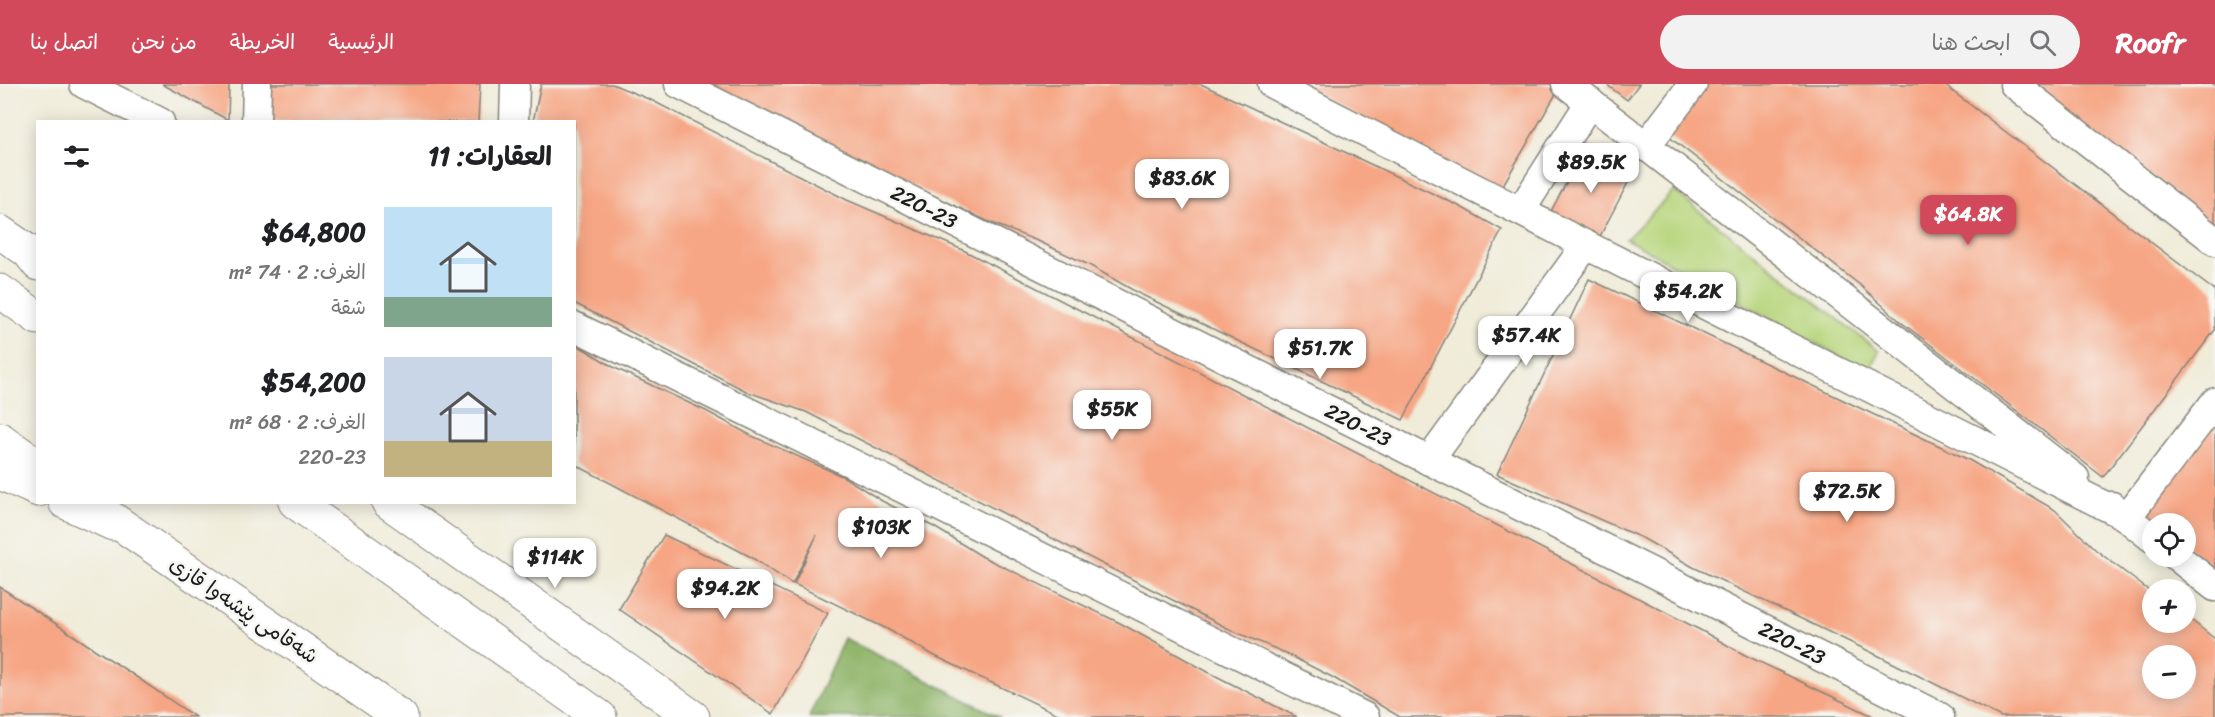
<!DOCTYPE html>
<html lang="ar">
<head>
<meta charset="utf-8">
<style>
	body { margin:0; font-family:Sriracha,"Playpen Sans Arabic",sans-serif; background:#f2f2f2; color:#202124; direction:rtl; height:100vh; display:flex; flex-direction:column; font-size:22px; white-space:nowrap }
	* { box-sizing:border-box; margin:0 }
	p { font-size:20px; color:#757577 }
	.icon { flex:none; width:33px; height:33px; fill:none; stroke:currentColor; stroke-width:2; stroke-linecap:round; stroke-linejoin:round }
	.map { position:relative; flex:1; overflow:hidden; direction:ltr }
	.panel { position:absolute; left:36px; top:36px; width:540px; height:384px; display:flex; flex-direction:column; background:#fff; border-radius:0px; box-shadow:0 3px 15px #0003; direction:rtl }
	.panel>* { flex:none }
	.tools { position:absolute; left:2142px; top:429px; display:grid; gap:12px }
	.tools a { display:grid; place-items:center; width:54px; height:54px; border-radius:50%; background:#fff; box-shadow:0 3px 15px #0003; font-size:30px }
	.price { position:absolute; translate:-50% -51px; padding:0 14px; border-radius:12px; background:#fff; color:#222; font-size:20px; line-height:39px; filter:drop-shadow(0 2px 3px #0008) }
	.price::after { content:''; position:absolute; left:50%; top:36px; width:18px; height:14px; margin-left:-9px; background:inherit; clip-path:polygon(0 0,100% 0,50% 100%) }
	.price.on { background:#d1495b; color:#fff }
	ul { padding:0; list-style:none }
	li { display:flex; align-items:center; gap:18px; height:150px; padding:0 24px }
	li span { display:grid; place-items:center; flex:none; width:168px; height:120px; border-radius:0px; color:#555 }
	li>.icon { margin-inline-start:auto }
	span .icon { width:72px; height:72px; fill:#fffc; stroke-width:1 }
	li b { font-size:26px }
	h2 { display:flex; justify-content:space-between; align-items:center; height:72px; padding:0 24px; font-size:26px }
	header { display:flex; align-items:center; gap:36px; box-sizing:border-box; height:84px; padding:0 30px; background:#d1495b; color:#fff }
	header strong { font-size:28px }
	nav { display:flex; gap:33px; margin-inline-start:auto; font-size:21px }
	.search { width:420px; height:54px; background:#f2f2f2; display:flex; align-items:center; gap:15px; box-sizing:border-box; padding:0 21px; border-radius:33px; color:#757577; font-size:22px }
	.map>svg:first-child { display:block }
	.green { fill:#b7d57c; stroke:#6a784c; stroke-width:1.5 }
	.forest { fill:#91b66c; stroke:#566944; stroke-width:1.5 }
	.building { fill:#f6a684; fill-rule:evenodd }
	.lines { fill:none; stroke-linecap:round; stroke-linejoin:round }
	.minor-casing { stroke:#86847a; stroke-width:31 }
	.tertiary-casing { stroke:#86847a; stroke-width:35 }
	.secondary-casing { stroke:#86847a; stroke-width:35 }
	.trunk-casing { stroke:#86847a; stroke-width:35 }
	.minor { stroke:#fff; stroke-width:28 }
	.tertiary { stroke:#fff; stroke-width:33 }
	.secondary { stroke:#fff; stroke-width:33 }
	.trunk { stroke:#fff; stroke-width:33 }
	.labels { text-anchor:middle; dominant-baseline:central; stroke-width:5; stroke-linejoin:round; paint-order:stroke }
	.street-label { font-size:21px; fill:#1c1c1c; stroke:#f6f6f2 }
</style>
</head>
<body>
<header>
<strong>Roofr</strong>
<div class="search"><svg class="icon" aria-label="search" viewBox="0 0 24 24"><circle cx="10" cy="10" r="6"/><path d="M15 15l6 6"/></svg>ابحث هنا</div>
<nav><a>الرئيسية</a><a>الخريطة</a><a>من نحن</a><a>اتصل بنا</a></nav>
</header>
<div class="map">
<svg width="2215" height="633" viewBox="0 0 2215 633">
	<rect width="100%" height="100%" fill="#f6f6f2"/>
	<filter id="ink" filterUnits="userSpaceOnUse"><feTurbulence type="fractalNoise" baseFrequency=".0167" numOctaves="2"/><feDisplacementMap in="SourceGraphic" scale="12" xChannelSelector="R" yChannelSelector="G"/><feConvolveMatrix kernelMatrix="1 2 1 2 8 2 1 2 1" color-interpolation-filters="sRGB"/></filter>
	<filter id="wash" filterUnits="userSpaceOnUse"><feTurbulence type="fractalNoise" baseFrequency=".008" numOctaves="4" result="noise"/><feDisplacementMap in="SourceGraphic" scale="24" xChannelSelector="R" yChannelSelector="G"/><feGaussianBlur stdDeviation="1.35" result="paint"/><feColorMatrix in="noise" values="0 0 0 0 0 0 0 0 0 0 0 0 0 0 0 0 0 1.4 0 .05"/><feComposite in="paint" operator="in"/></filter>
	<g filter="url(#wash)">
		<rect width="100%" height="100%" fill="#f0ecd9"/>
		<!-- green -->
		<path class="green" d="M1674 107 1879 267 1868 288 1626 155Z"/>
		<!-- forest -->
		<path class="forest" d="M844 554 1000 633H809Z"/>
		<g id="blocks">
			<!-- building -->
			<g class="building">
				<path d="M162 0H229L228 36Z"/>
				<path d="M264 0H480L478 38H262Z"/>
				<path d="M541 0H612L651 16 847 116 963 166 1702 547 1745 571 1875 633H1400L1332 593 1283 568 1231 546 806 328 748 308 574 219V38H533Z"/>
				<path d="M699 0H1201L1459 122 1502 146 1403 336 1138 209 1089 181 1040 158 987 137Z"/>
				<path d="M1300 0H1555L1560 3 1499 108Z"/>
				<path d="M1606 0H1639L1627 16Z"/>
				<path d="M1708 0H1943L2215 207V246L2103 393 1901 238 1860 201 1668 52Z"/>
				<path d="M2027 0H2215V141Z"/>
				<path d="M1587 60 1633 89 1597 158 1549 131Z"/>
				<path d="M1589 195 1969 376 2055 426 2096 466 2152 509V538H2186V532L2215 555V633H2001L1877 571 1693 483 1644 455 1497 390ZM2152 572H2186V604H2152Z"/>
				<path d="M574 259 615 284 708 328 750 351 844 393 882 417 934 443 983 473 1120 539 1208 588 1297 633H1064L935 572 887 545 794 500 817 451 792 500 751 473 574 380Z"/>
				<path d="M2215 339V484L2186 462V440H2156L2145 431Z"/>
				<path d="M664 451 828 529 773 630 619 525Z"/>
				<path d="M0 503 132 590 195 633H0Z"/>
			</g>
		</g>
	</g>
	<g filter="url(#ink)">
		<use href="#blocks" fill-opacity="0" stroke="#86847a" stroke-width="1.5"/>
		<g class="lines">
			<defs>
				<g id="minor">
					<path d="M84 0 160 38"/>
					<path d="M679 0 1940 633"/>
					<path d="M1272 0 1586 161 2127 433 2215 318"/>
					<path d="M1566 0 2075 394"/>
					<path d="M2014 0 2215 157"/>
					<path d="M256 38 257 0"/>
					<path d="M514 38 515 0"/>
					<path d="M1646 62 1693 0"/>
					<path d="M1521 126 1590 18"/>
					<path d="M574 242 1365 633"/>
					<path d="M1429 377 1586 161"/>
					<path d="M2112 422 2152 454"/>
					<path d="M2176 472 2215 503"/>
				</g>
				<g id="tertiary">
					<path d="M0 148 38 174"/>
					<path d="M388 418 693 633"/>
				</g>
				<g id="secondary">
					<path d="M0 389 38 406"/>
					<path d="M65 418 113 440"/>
				</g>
				<g id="trunk">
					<path d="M28 167 38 180"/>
					<path d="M0 207 38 234"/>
					<path d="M0 355 38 382"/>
					<path d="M88 418 401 633"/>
					<path d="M295 418 600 633"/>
				</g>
			</defs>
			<!-- minor casing -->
			<use href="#minor" class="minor-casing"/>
			<!-- tertiary casing -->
			<use href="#tertiary" class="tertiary-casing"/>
			<!-- secondary casing -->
			<use href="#secondary" class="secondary-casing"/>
			<!-- trunk casing -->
			<use href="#trunk" class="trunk-casing"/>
			<!-- minor -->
			<use href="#minor" class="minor"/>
			<!-- tertiary -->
			<use href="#tertiary" class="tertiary"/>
			<!-- secondary -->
			<use href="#secondary" class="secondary"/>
			<!-- trunk -->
			<use href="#trunk" class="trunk"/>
		</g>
	</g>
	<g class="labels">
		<!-- street labels -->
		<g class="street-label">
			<text transform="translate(924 123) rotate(27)">220-23</text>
			<text transform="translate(1358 341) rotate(27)">220-23</text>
			<text transform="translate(244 526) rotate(34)">شەقامی پێشەوا قازی</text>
			<text transform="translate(1792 559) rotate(27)">220-23</text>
		</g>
	</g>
</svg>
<div class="tools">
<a><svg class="icon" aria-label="locate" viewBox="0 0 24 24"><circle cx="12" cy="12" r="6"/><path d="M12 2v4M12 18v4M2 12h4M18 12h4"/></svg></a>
<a>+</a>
<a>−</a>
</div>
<b class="price" style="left:1591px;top:110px">$89.5K</b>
<b class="price" style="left:1182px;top:126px">$83.6K</b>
<b class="price on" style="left:1968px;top:162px">$64.8K</b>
<b class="price" style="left:1688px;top:239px">$54.2K</b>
<b class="price" style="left:1526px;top:283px">$57.4K</b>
<b class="price" style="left:1320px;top:296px">$51.7K</b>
<b class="price" style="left:1112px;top:357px">$55K</b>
<b class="price" style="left:1847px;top:439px">$72.5K</b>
<b class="price" style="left:881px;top:475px">$103K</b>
<b class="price" style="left:555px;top:505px">$114K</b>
<b class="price" style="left:725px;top:536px">$94.2K</b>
<section class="panel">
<h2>العقارات: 11<svg class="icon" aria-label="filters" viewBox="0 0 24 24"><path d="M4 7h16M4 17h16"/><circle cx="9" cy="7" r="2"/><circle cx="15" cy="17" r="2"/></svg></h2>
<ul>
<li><span style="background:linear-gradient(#bfe0f5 75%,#7fa58c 0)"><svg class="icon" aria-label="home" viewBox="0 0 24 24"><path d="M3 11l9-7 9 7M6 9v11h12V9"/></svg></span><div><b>$64,800</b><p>الغرف: 2 · 74 m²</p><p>شقة</p></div></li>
<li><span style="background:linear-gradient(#c9d6e8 70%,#c2b280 0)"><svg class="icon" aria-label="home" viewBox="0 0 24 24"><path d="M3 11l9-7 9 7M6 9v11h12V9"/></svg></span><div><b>$54,200</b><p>الغرف: 2 · 68 m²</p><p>220-23</p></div></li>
</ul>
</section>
</div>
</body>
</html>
